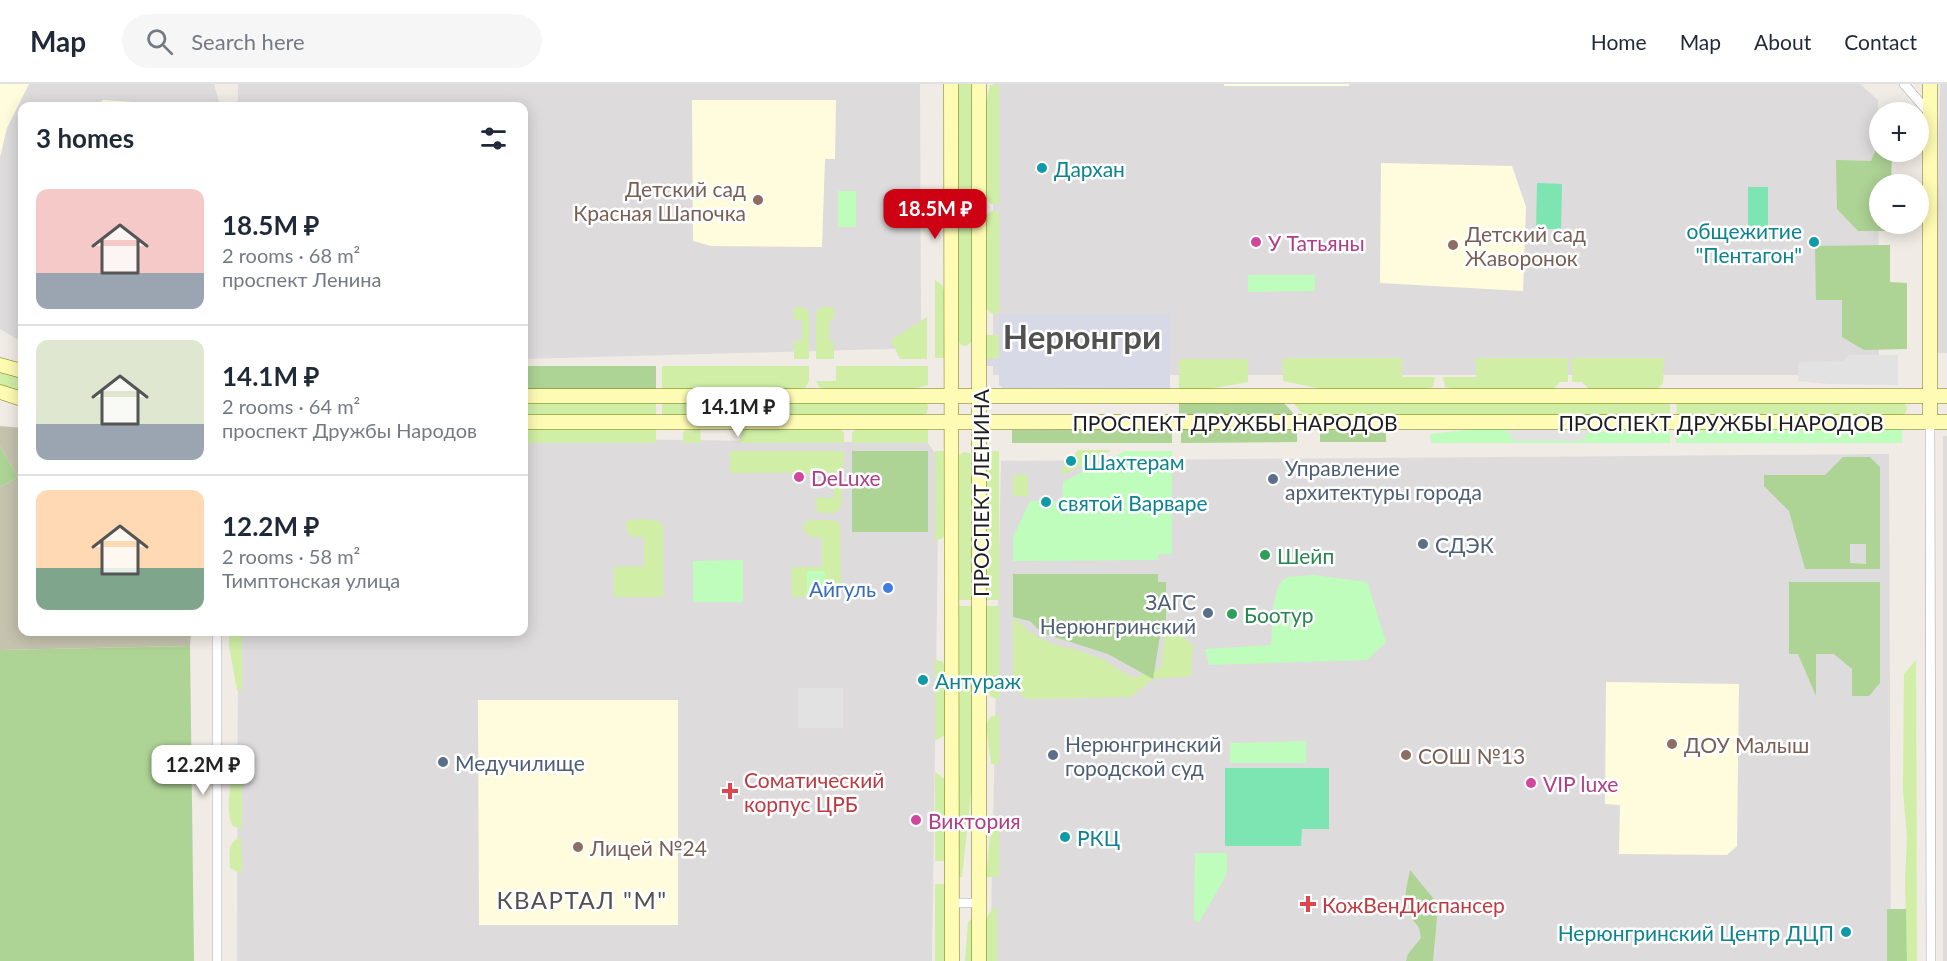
<!DOCTYPE html>
<html lang="en">
<head>
<meta charset="utf-8">
<style>
	body { margin:0; font-family:Lato,sans-serif; background:#f6f6f7; color:#1f2937; height:100vh; display:flex; flex-direction:column; font-size:22px; white-space:nowrap }
	* { box-sizing:border-box; margin:0 }
	p { font-size:20px; color:#747a83 }
	.icon { flex:none; width:33px; height:33px; fill:none; stroke:currentColor; stroke-width:2; stroke-linecap:round; stroke-linejoin:round }
	.map { position:relative; flex:1; overflow:hidden }
	.panel { position:absolute; left:18px; top:18px; width:510px; height:534px; display:flex; flex-direction:column; background:#fff; border-radius:12px; box-shadow:0 3px 15px #0003 }
	.panel>* { flex:none }
	.controls { position:absolute; left:1869px; top:18px; display:grid; gap:12px }
	.controls a { display:grid; place-items:center; width:60px; height:60px; border-radius:50%; background:#fff; box-shadow:0 3px 15px #0003; font-size:30px }
	.price { position:absolute; translate:-50% -51px; padding:0 14px; border-radius:12px; background:#fff; color:#222; font-size:20px; line-height:39px; filter:drop-shadow(0 2px 3px #0008) }
	.price::after { content:''; position:absolute; left:50%; top:36px; width:18px; height:14px; margin-left:-9px; background:inherit; clip-path:polygon(0 0,100% 0,50% 100%) }
	.price.active { background:#cd0014; color:#fff }
	ul { padding:0; list-style:none }
	li { display:flex; align-items:center; gap:18px; height:150px; padding:0 18px }
	li+li { border-top:2px solid #e0e1e3 }
	li span { display:grid; place-items:center; flex:none; width:168px; height:120px; border-radius:12px; color:#555 }
	li>.icon { margin-inline-start:auto }
	span .icon { width:72px; height:72px; fill:#fffc; stroke-width:1 }
	li b { font-size:26px }
	h2 { display:flex; justify-content:space-between; align-items:center; height:72px; padding:0 18px; font-size:26px }
	header { display:flex; align-items:center; gap:36px; box-sizing:border-box; height:84px; padding:0 30px; background:#fff; border-bottom:2px solid #e0e1e3 }
	header strong { font-size:28px }
	nav { display:flex; gap:33px; margin-inline-start:auto; font-size:21px }
	.search { width:420px; height:54px; background:#f6f6f7; display:flex; align-items:center; gap:15px; box-sizing:border-box; padding:0 21px; border-radius:33px; color:#747a83; font-size:22px }
	.map>svg:first-child { display:block }
	.residential { fill:#dddbdb }
	.education { fill:#fffcde }
	.construction { fill:#c5c3ae }
	.grass { fill:#d0eea6 }
	.forest { fill:#add395; fill-rule:evenodd }
	.park { fill:#bffdbd }
	.pitch { fill:#7ce5b2 }
	.parking { fill:#e2e2e2 }
	.plaza { fill:#d8d9e6 }
	.lines { fill:none; stroke-linecap:round; stroke-linejoin:round }
	.street-casing { stroke:#a5a5a5; stroke-width:10 }
	.secondary-casing { stroke:#7a7b00; stroke-width:15 }
	.street { stroke:#fff; stroke-width:9 }
	.secondary { stroke:#fefbb4; stroke-width:14 }
	.culture-dot { fill:#0f9aa8; stroke:#fff; stroke-width:2 }
	.education-dot { fill:#8d6e63; stroke:#fff; stroke-width:2 }
	.hotel-dot { fill:#d1479c; stroke:#fff; stroke-width:2 }
	.service-dot { fill:#5c6f8a; stroke:#fff; stroke-width:2 }
	.leisure-dot { fill:#2e9e5b; stroke:#fff; stroke-width:2 }
	.shop-dot { fill:#3f7fe0; stroke:#fff; stroke-width:2 }
	.health-dot { fill:#e0444e; stroke:#fff; stroke-width:2 }
	.labels { text-anchor:middle; dominant-baseline:central; stroke-width:5; stroke-linejoin:round; paint-order:stroke }
	.culture-label { font-size:21px; fill:#0d838f; stroke:#fff; text-anchor:start }
	.education-label { font-size:21px; fill:#785e54; stroke:#fff; text-anchor:start }
	.hotel-label { font-size:21px; fill:#b23c85; stroke:#fff; text-anchor:start }
	.street-label { font-size:21px; fill:#1e1e1e; stroke:#fff }
	.service-label { font-size:21px; fill:#4e5e75; stroke:#fff; text-anchor:start }
	.leisure-label { font-size:21px; fill:#27864d; stroke:#fff; text-anchor:start }
	.shop-label { font-size:21px; fill:#366cbe; stroke:#fff; text-anchor:end }
	.health-label { font-size:21px; fill:#be3a42; stroke:#fff; text-anchor:start }
	.quarter-label { font-size:24px; letter-spacing:1.5px; fill:#515151; stroke:#fff }
	.town-label { font-size:33px; font-weight:bold; fill:#515151; stroke:#fff }
</style>
</head>
<body>
<header>
<strong>Map</strong>
<div class="search"><svg class="icon" aria-label="search" viewBox="0 0 24 24"><circle cx="10" cy="10" r="6"/><path d="M15 15l6 6"/></svg>Search here</div>
<nav><a>Home</a><a>Map</a><a>About</a><a>Contact</a></nav>
</header>
<div class="map">
<svg width="1947" height="877" viewBox="0 0 1947 877">
	<rect width="100%" height="100%" fill="#f0ebe4"/>
	<!-- residential -->
	<g class="residential">
		<path d="M0 0H214L219 18 218 22H22V258L0 245Z"/>
		<path d="M238 0H920L921 264 524 275V22H238Z"/>
		<path d="M993 0H1860L1878 16 1879 291H993Z"/>
		<path d="M1940 0H1947V269H1935Z"/>
		<rect x="1943" y="352" width="4" height="525"/>
		<path d="M524 354 928 359 939 375 932 877H237L238 548H524Z"/>
		<path d="M1889 370 1891 877H990L1001 377Z"/>
	</g>
	<!-- education -->
	<g class="education">
		<path d="M0 0H29L7 44 0 73Z"/>
		<rect x="1224" y="0" width="125" height="2"/>
		<path d="M103 16 148 19 150 22H96Z"/>
		<path d="M692 16H836L835 75H825L822 163 711 162 693 157Z"/>
		<path d="M1381 79 1512 82 1526 123 1523 207 1380 199Z"/>
		<path d="M1606 598 1739 600 1737 762 1727 771 1619 770 1620 721 1605 720Z"/>
		<path d="M478 616H678V841H479Z"/>
	</g>
	<!-- construction -->
	<path class="construction" d="M0 342 22 344V548H191L190 562 0 566V403L18 393 0 362Z"/>
	<!-- grass -->
	<g class="grass">
		<path d="M957 0H973V257L966 262 961 261 958 257Z"/>
		<path d="M990 1H999V120H991L985 114V24Z"/>
		<path d="M991 127H999V230L991 229 985 223V133Z"/>
		<path d="M935 196 942 201 944 207 945 274H935Z"/>
		<path d="M794 223H804L809 228V275H794V257H802V236H794Z"/>
		<path d="M821 223H834V236L829 237V257L834 258V275H816V230L818 226Z"/>
		<path d="M927 233V275H900L891 256Z"/>
		<rect x="985" y="251" width="14" height="24"/>
		<path d="M1283 274H1402V293H1435L1433 303 1427 305H1322L1283 297Z"/>
		<path d="M1476 274H1568V298H1560L1553 305H1452L1445 303 1443 293H1476Z"/>
		<path d="M1572 274H1664L1663 299 1657 305H1589L1582 298H1572Z"/>
		<path d="M1179 275H1248V298L1204 306H1179Z"/>
		<path d="M662 282H809V297L806 303 801 305H662Z"/>
		<path d="M836 282H928V301L914 305H824L819 303 816 297H836Z"/>
		<path d="M0 287 22 294V308L0 302Z"/>
		<rect x="524" y="317" width="132" height="15"/>
		<path d="M662 317 926 318 928 322 927 329 922 332H662Z"/>
		<path d="M1676 317 1902 318 1905 319 1907 324 1906 329 1902 331H1677Z"/>
		<path d="M1292 318H1670V331H1304Z"/>
		<rect x="524" y="343" width="132" height="16"/>
		<path d="M700 343 701 359H683V349L686 345Z"/>
		<path d="M743 343 839 344 844 349V359H739Z"/>
		<path d="M928 343V359H852V349L857 344Z"/>
		<path d="M1078 366H1112L1062 391V385Z"/>
		<path d="M730 367H844L841 424C836 430 824 431 817 427L815 414H834L833 389H730Z"/>
		<path d="M935 367H945V449L943 454 935 457Z"/>
		<rect x="985" y="367" width="14" height="149"/>
		<path d="M964 368 970 369 972 372 973 516H957L958 372Z"/>
		<rect x="1013" y="391" width="15" height="21"/>
		<path d="M632 435 657 436 663 441V513H614V483L644 482V453H632L626 445V439Z"/>
		<path d="M810 436H835L840 441 841 513H792L791 483H822V454L810 453 803 445 804 439Z"/>
		<path d="M957 522H973V691L962 793H957Z"/>
		<path d="M986 522H999V616L990 612 986 603Z"/>
		<path d="M1013 533 1031 549 1052 560 1077 566 1100 574 1133 594 1161 584 1166 539 1193 561 1191 592 1153 595 1130 613 1026 615 1013 600Z"/>
		<path d="M229 548H242V606H237L229 561Z"/>
		<path d="M935 575 943 578 946 586V650L935 657Z"/>
		<path d="M1916 576 1917 877H1907L1905 796 1907 754 1903 707 1904 590Z"/>
		<path d="M999 630V680H991L986 641 990 633Z"/>
		<path d="M237 664H242V745L233 742C223 726 234 683 237 664Z"/>
		<path d="M935 688 946 696V777H935Z"/>
		<path d="M994 737 999 740V793H986L991 741Z"/>
		<path d="M241 754 242 790 230 784C230 771 226 757 241 754Z"/>
		<rect x="935" y="800" width="11" height="77"/>
		<path d="M997 823V877H986C986 861 979 830 997 823Z"/>
		<path d="M971 835 972 836 973 877H965L968 838Z"/>
	</g>
	<!-- forest -->
	<g class="forest">
		<path d="M1879 58 1880 68H1892L1891 100H1880V140H1891V147H1858L1837 125 1836 76 1871 77Z"/>
		<path d="M1890 161V198L1907 199V265L1864 266 1842 253V216H1816L1815 162Z"/>
		<rect x="524" y="282" width="132" height="23"/>
		<path d="M1179 318H1283L1295 331H1179Z"/>
		<path d="M1172 345V359H1012V346Z"/>
		<path d="M1181 345H1297V358L1181 359Z"/>
		<path d="M1320 345H1340L1386 349V358H1320Z"/>
		<path d="M0 362 18 393 0 403Z"/>
		<rect x="852" y="367" width="76" height="81"/>
		<path d="M1843 373H1870L1880 383V485H1805L1789 427 1764 402V391H1825ZM1850 460H1866V480L1850 479Z"/>
		<path d="M1013 490H1158V498H1166V539L1160 552 1153 595 1108 570 1042 549 1030 537 1013 533Z"/>
		<path d="M1789 498H1880V599L1869 612H1852V585L1834 570H1816V612L1798 570H1789Z"/>
		<path d="M190 562 194 877H0V566Z"/>
		<path d="M1410 786 1433 814 1437 834 1433 877H1406L1408 870 1421 854C1419 839 1418 844 1411 833 1401 819 1407 802 1410 786Z"/>
		<path d="M1887 825H1906L1907 877H1887Z"/>
	</g>
	<!-- park -->
	<g class="park">
		<rect x="838" y="107" width="18" height="36"/>
		<path d="M1248 191H1315V207L1248 208Z"/>
		<path d="M1484 344H1505L1581 357 1592 344H1670V359H1431L1430 350Z"/>
		<rect x="1676" y="344" width="226" height="15"/>
		<path d="M1125 367H1172V470H1158V476L1013 477V453L1030 417H1062L1063 398Z"/>
		<path d="M743 476V518H693V477Z"/>
		<rect x="807" y="487" width="18" height="23"/>
		<path d="M1314 491 1367 498 1386 558 1367 576 1209 581 1205 565 1271 561C1273 544 1270 499 1288 493Z"/>
		<path d="M1306 657V679H1230V659Z"/>
		<path d="M1195 769H1227V790L1199 838 1194 836Z"/>
	</g>
	<!-- pitch -->
	<g class="pitch">
		<path d="M1537 99 1562 100 1561 145H1536Z"/>
		<rect x="1748" y="103" width="20" height="43"/>
		<path d="M1225 684H1329V745H1302L1301 762H1225Z"/>
	</g>
	<!-- parking -->
	<g class="parking">
		<path d="M1849 271H1898V301L1829 300 1798 297 1799 278 1843 277Z"/>
		<path d="M1505 344H1592L1582 357H1514Z"/>
		<rect x="798" y="604" width="45" height="40"/>
	</g>
	<!-- plaza -->
	<path class="plaza" d="M999 230H1170V305L1003 304 999 301V282H985V275L999 274Z"/>
	<g class="lines">
		<defs>
			<g id="street">
				<path d="M1904 0 1930 30"/>
				<path d="M1930 338 1931 877"/>
				<path d="M217 548V877"/>
				<path d="M952 819H979"/>
			</g>
			<g id="secondary">
				<path d="M951 0 952 877"/>
				<path d="M979 0V877"/>
				<path d="M1930 0V338"/>
				<path d="M0 281 22 287"/>
				<path d="M0 308 22 315"/>
				<path d="M524 312H1947"/>
				<path d="M524 338H1947"/>
			</g>
		</defs>
		<!-- street casing -->
		<use href="#street" class="street-casing"/>
		<!-- secondary casing -->
		<use href="#secondary" class="secondary-casing"/>
		<!-- street -->
		<use href="#street" class="street"/>
		<!-- secondary -->
		<use href="#secondary" class="secondary"/>
	</g>
	<!-- markers -->
	<g class="culture-dot">
		<circle cx="1042" cy="84" r="6"/>
		<circle cx="1814" cy="158" r="6"/>
		<circle cx="1071" cy="377" r="6"/>
		<circle cx="1046" cy="418" r="6"/>
		<circle cx="923" cy="596" r="6"/>
		<circle cx="1065" cy="753" r="6"/>
		<circle cx="1846" cy="848" r="6"/>
	</g>
	<g class="education-dot">
		<circle cx="758" cy="116" r="6"/>
		<circle cx="1453" cy="161" r="6"/>
		<circle cx="1672" cy="660" r="6"/>
		<circle cx="1406" cy="671" r="6"/>
		<circle cx="578" cy="763" r="6"/>
	</g>
	<g class="hotel-dot">
		<circle cx="1256" cy="158" r="6"/>
		<circle cx="799" cy="393" r="6"/>
		<circle cx="1531" cy="699" r="6"/>
		<circle cx="916" cy="736" r="6"/>
	</g>
	<g class="service-dot">
		<circle cx="1273" cy="395" r="6"/>
		<circle cx="1423" cy="460" r="6"/>
		<circle cx="1208" cy="529" r="6"/>
		<circle cx="1053" cy="671" r="6"/>
		<circle cx="443" cy="678" r="6"/>
	</g>
	<g class="leisure-dot">
		<circle cx="1265" cy="471" r="6"/>
		<circle cx="1232" cy="530" r="6"/>
	</g>
	<circle class="shop-dot" cx="888" cy="504" r="6"/>
	<g class="health-dot">
		<path d="M727 698h6v6h6v6h-6v6h-6v-6h-6v-6h6z"/>
		<path d="M1305 811h6v6h6v6h-6v6h-6v-6h-6v-6h6z"/>
	</g>
	<g class="labels">
		<!-- culture labels -->
		<g class="culture-label">
			<text x="1054" y="84">Дархан</text>
			<text x="1802" y="146" text-anchor="end">общежитие<tspan x="1802" dy="24">"Пентагон"</tspan></text>
			<text x="1083" y="377">Шахтерам</text>
			<text x="1058" y="418">святой Варваре</text>
			<text x="935" y="596">Антураж</text>
			<text x="1077" y="753">РКЦ</text>
			<text x="1834" y="848" text-anchor="end">Нерюнгринский Центр ДЦП</text>
		</g>
		<!-- education labels -->
		<g class="education-label">
			<text x="746" y="104" text-anchor="end">Детский сад<tspan x="746" dy="24">Красная Шапочка</tspan></text>
			<text x="1465" y="149">Детский сад<tspan x="1465" dy="24">Жаворонок</tspan></text>
			<text x="1684" y="660">ДОУ Малыш</text>
			<text x="1418" y="671">СОШ №13</text>
			<text x="590" y="763">Лицей №24</text>
		</g>
		<!-- hotel labels -->
		<g class="hotel-label">
			<text x="1268" y="158">У Татьяны</text>
			<text x="811" y="393">DeLuxe</text>
			<text x="1543" y="699">VIP luxe</text>
			<text x="928" y="736">Виктория</text>
		</g>
		<!-- street labels -->
		<g class="street-label">
			<text x="1235" y="338">ПРОСПЕКТ ДРУЖБЫ НАРОДОВ</text>
			<text x="1721" y="338">ПРОСПЕКТ ДРУЖБЫ НАРОДОВ</text>
			<text transform="translate(980 409) rotate(-90)">ПРОСПЕКТ ЛЕНИНА</text>
		</g>
		<!-- service labels -->
		<g class="service-label">
			<text x="1285" y="383">Управление<tspan x="1285" dy="24">архитектуры города</tspan></text>
			<text x="1435" y="460">СДЭК</text>
			<text x="1196" y="517" text-anchor="end">ЗАГС<tspan x="1196" dy="24">Нерюнгринский</tspan></text>
			<text x="1065" y="659">Нерюнгринский<tspan x="1065" dy="24">городской суд</tspan></text>
			<text x="455" y="678">Медучилище</text>
		</g>
		<!-- leisure labels -->
		<g class="leisure-label">
			<text x="1277" y="471">Шейп</text>
			<text x="1244" y="530">Боотур</text>
		</g>
		<!-- shop labels -->
		<g class="shop-label">
			<text x="876" y="504">Айгуль</text>
		</g>
		<!-- health labels -->
		<g class="health-label">
			<text x="744" y="695">Соматический<tspan x="744" dy="24">корпус ЦРБ</tspan></text>
			<text x="1322" y="820">КожВенДиспансер</text>
		</g>
		<!-- quarter labels -->
		<g class="quarter-label">
			<text x="582" y="815">КВАРТАЛ "М"</text>
		</g>
		<!-- town labels -->
		<g class="town-label">
			<text x="1082" y="252">Нерюнгри</text>
		</g>
	</g>
</svg>
<div class="controls">
<a>+</a>
<a>−</a>
</div>
<b class="price active" style="left:935px;top:156px">18.5M ₽</b>
<b class="price" style="left:738px;top:354px">14.1M ₽</b>
<b class="price" style="left:203px;top:712px">12.2M ₽</b>
<section class="panel">
<h2>3 homes<svg class="icon" aria-label="filters" viewBox="0 0 24 24"><path d="M4 7h16M4 17h16"/><circle cx="9" cy="7" r="2"/><circle cx="15" cy="17" r="2"/></svg></h2>
<ul>
<li><span style="background:linear-gradient(#f6c9c9 70%,#9aa5b1 0)"><svg class="icon" aria-label="home" viewBox="0 0 24 24"><path d="M3 11l9-7 9 7M6 9v11h12V9"/></svg></span><div><b>18.5M ₽</b><p>2 rooms · 68 m²</p><p>проспект Ленина</p></div></li>
<li><span style="background:linear-gradient(#dfe7d0 70%,#9aa5b1 0)"><svg class="icon" aria-label="home" viewBox="0 0 24 24"><path d="M3 11l9-7 9 7M6 9v11h12V9"/></svg></span><div><b>14.1M ₽</b><p>2 rooms · 64 m²</p><p>проспект Дружбы Народов</p></div></li>
<li><span style="background:linear-gradient(#ffd9b3 65%,#7fa58c 0)"><svg class="icon" aria-label="home" viewBox="0 0 24 24"><path d="M3 11l9-7 9 7M6 9v11h12V9"/></svg></span><div><b>12.2M ₽</b><p>2 rooms · 58 m²</p><p>Тимптонская улица</p></div></li>
</ul>
</section>
</div>
</body>
</html>
